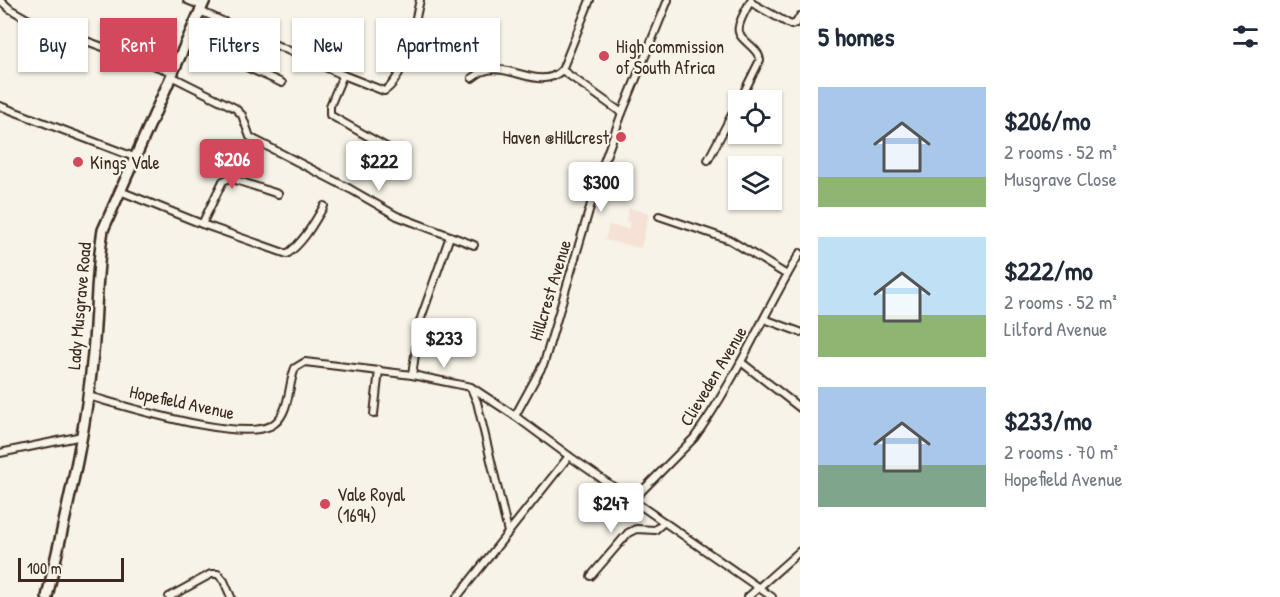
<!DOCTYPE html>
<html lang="en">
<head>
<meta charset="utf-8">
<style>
	body { margin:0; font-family:"Patrick Hand",sans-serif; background:#f6f6f7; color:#1f2937; height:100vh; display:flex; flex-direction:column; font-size:22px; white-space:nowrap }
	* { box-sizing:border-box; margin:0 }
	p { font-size:20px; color:#747a83 }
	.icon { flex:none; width:33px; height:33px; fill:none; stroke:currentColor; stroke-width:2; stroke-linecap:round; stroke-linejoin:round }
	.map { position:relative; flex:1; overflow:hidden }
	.drawer { display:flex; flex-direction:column; background:#fff; width:480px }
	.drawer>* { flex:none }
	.guide { position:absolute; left:18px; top:18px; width:570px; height:54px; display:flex; gap:12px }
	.controls { position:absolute; left:728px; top:90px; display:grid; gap:12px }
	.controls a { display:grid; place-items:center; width:54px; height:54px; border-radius:0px; background:#fff; box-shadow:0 2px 4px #0004; font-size:30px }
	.scale { position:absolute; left:18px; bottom:15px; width:106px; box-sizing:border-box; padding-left:6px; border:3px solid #3b2a1e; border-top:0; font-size:16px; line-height:21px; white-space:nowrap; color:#3b2a1e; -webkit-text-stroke:4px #f7f3e8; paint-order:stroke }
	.price { position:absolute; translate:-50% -51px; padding:0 14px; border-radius:6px; background:#fff; color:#222; font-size:20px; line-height:39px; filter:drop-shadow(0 2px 3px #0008) }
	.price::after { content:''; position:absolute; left:50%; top:36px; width:18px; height:14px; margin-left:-9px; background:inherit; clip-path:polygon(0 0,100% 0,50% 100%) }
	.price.active { background:#d1495b; color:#fff }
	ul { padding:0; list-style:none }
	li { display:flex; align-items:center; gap:18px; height:150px; padding:0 18px }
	li span { display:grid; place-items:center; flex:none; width:168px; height:120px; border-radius:0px; color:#555 }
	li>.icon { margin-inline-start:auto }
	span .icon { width:72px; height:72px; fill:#fffc; stroke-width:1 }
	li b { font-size:26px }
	h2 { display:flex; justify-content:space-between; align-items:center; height:72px; padding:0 18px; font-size:26px }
	.pill { padding:0 21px; border-radius:0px; background:#fff; box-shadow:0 2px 4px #0004; font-size:21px; line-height:54px }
	.pill.active { background:#d1495b; color:#fff }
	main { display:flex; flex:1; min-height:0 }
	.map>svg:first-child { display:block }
	.built { fill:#f5e1d5 }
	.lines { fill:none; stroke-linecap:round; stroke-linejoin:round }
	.minor-casing { stroke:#3b2a1e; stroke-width:10 }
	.secondary-casing { stroke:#3b2a1e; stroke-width:14 }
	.minor { stroke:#f7f3e8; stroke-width:6 }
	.secondary { stroke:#f7f3e8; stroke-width:9 }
	.poi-dot { fill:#d1495b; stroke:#f7f3e8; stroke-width:2 }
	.labels { text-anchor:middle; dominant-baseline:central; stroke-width:4.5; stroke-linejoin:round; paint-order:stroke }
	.poi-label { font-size:18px; fill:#3b2a1e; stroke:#f7f3e8; text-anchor:start }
	.street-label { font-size:18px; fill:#3b2a1e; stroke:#f7f3e8 }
</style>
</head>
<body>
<main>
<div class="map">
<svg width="800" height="597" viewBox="0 0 800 597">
	<rect width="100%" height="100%" fill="#f7f3e8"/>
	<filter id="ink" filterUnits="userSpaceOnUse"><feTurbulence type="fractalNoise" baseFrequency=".0167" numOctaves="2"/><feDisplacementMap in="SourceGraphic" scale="12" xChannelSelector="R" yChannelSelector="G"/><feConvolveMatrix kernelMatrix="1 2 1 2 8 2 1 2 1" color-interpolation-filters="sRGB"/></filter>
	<g filter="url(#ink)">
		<!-- built -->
		<path class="built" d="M629 208 649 213 641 248 605 240 609 225 628 229 630 222 626 221Z"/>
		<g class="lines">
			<defs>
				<g id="minor">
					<path d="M0 0 10 9 31 21 172 72"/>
					<path d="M187 0 202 6"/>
					<path d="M750 2 791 25 796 23 800 16"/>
					<path d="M200 11 343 75 384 91C406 79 414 23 420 0"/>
					<path d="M187 40 282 83"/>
					<path d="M562 70 622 113"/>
					<path d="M343 75 330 106V115L390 149"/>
					<path d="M171 76 235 108 242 115 250 137 257 141 350 189 397 216 450 236 420 321 412 375"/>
					<path d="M472 78C475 76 480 72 484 71 510 62 540 92 562 70L590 0"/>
					<path d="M740 100 760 60C758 45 735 40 739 26 741 17 747 8 751 0"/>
					<path d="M0 106 134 157"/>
					<path d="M708 160 738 103"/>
					<path d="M120 191 202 224 287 254C304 242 313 224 324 206"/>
					<path d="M659 216 730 240 787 275"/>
					<path d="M202 224 223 181 230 178 278 194"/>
					<path d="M450 236 474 245"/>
					<path d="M764 319 800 332"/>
					<path d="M741 362 800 408"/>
					<path d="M471 388 477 402 508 532"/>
					<path d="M88 396C122 405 249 446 275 423 290 411 288 385 295 368L305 362 412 375 471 387 515 416 569 456 772 597"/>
					<path d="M374 414 379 370"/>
					<path d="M515 416 544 363 601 170 622 113 668 0"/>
					<path d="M0 453 82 436"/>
					<path d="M633 500 694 438C736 381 763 314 800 253"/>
					<path d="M591 576 628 533 636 529 655 530 664 522"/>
					<path d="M169 597 211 574H218L224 581 231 597"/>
					<path d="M457 597 569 456"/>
					<path d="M748 597 800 551"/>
				</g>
				<path id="secondary" d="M47 597C65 516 86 436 93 353 97 312 96 271 103 230L205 0"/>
			</defs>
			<!-- minor casing -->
			<use href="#minor" class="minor-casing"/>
			<!-- secondary casing -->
			<use href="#secondary" class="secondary-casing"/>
			<!-- minor -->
			<use href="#minor" class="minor"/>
			<!-- secondary -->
			<use href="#secondary" class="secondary"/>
		</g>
	</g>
	<!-- markers -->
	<g class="poi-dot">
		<circle cx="604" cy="56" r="6"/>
		<circle cx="621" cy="137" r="6"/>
		<circle cx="78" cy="162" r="6"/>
		<circle cx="325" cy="504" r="6"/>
	</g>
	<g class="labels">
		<!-- poi labels -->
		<g class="poi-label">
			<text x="616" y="46">High commission<tspan x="616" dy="21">of South Africa</tspan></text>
			<text x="609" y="137" text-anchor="end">Haven @Hillcrest</text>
			<text x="90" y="162">Kings Vale</text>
			<text x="337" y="494">Vale Royal<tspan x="337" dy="21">(1694)</tspan></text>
		</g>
		<!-- street labels -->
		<g class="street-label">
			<text transform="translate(550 290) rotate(-73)">Hillcrest Avenue</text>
			<text transform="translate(79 306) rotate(-85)">Lady Musgrave Road</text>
			<text transform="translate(713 376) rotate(-59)">Clieveden Avenue</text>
			<text transform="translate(182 402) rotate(12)">Hopefield Avenue</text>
		</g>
	</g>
</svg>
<div class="controls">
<a><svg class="icon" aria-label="locate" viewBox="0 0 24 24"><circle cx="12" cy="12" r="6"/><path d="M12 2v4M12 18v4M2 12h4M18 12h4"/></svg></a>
<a><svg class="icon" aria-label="layers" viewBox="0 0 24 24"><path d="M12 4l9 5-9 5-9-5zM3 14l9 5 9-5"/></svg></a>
</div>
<div class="scale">100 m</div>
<b class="price active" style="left:232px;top:190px">$206</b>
<b class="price" style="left:379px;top:192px">$222</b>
<b class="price" style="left:601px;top:213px">$300</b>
<b class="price" style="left:444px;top:369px">$233</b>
<b class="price" style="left:611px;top:534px">$247</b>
<div class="guide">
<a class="pill">Buy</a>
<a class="pill active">Rent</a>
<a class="pill">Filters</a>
<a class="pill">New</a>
<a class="pill">Apartment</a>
</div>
</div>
<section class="drawer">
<h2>5 homes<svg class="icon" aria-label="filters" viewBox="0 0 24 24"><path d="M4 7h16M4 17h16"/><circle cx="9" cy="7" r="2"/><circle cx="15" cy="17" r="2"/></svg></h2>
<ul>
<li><span style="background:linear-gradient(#a9c7e8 75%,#8fb573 0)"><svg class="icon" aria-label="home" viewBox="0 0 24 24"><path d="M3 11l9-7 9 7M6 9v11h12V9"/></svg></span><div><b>$206/mo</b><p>2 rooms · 52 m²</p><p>Musgrave Close</p></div></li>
<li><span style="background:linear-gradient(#bfe0f5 65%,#8fb573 0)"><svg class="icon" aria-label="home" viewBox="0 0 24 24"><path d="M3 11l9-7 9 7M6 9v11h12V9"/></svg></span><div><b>$222/mo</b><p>2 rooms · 52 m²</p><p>Lilford Avenue</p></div></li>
<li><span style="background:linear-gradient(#a9c7e8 65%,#7fa58c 0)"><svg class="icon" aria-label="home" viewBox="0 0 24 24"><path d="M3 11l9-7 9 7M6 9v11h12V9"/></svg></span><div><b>$233/mo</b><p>2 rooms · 70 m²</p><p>Hopefield Avenue</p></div></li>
</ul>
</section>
</main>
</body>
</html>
